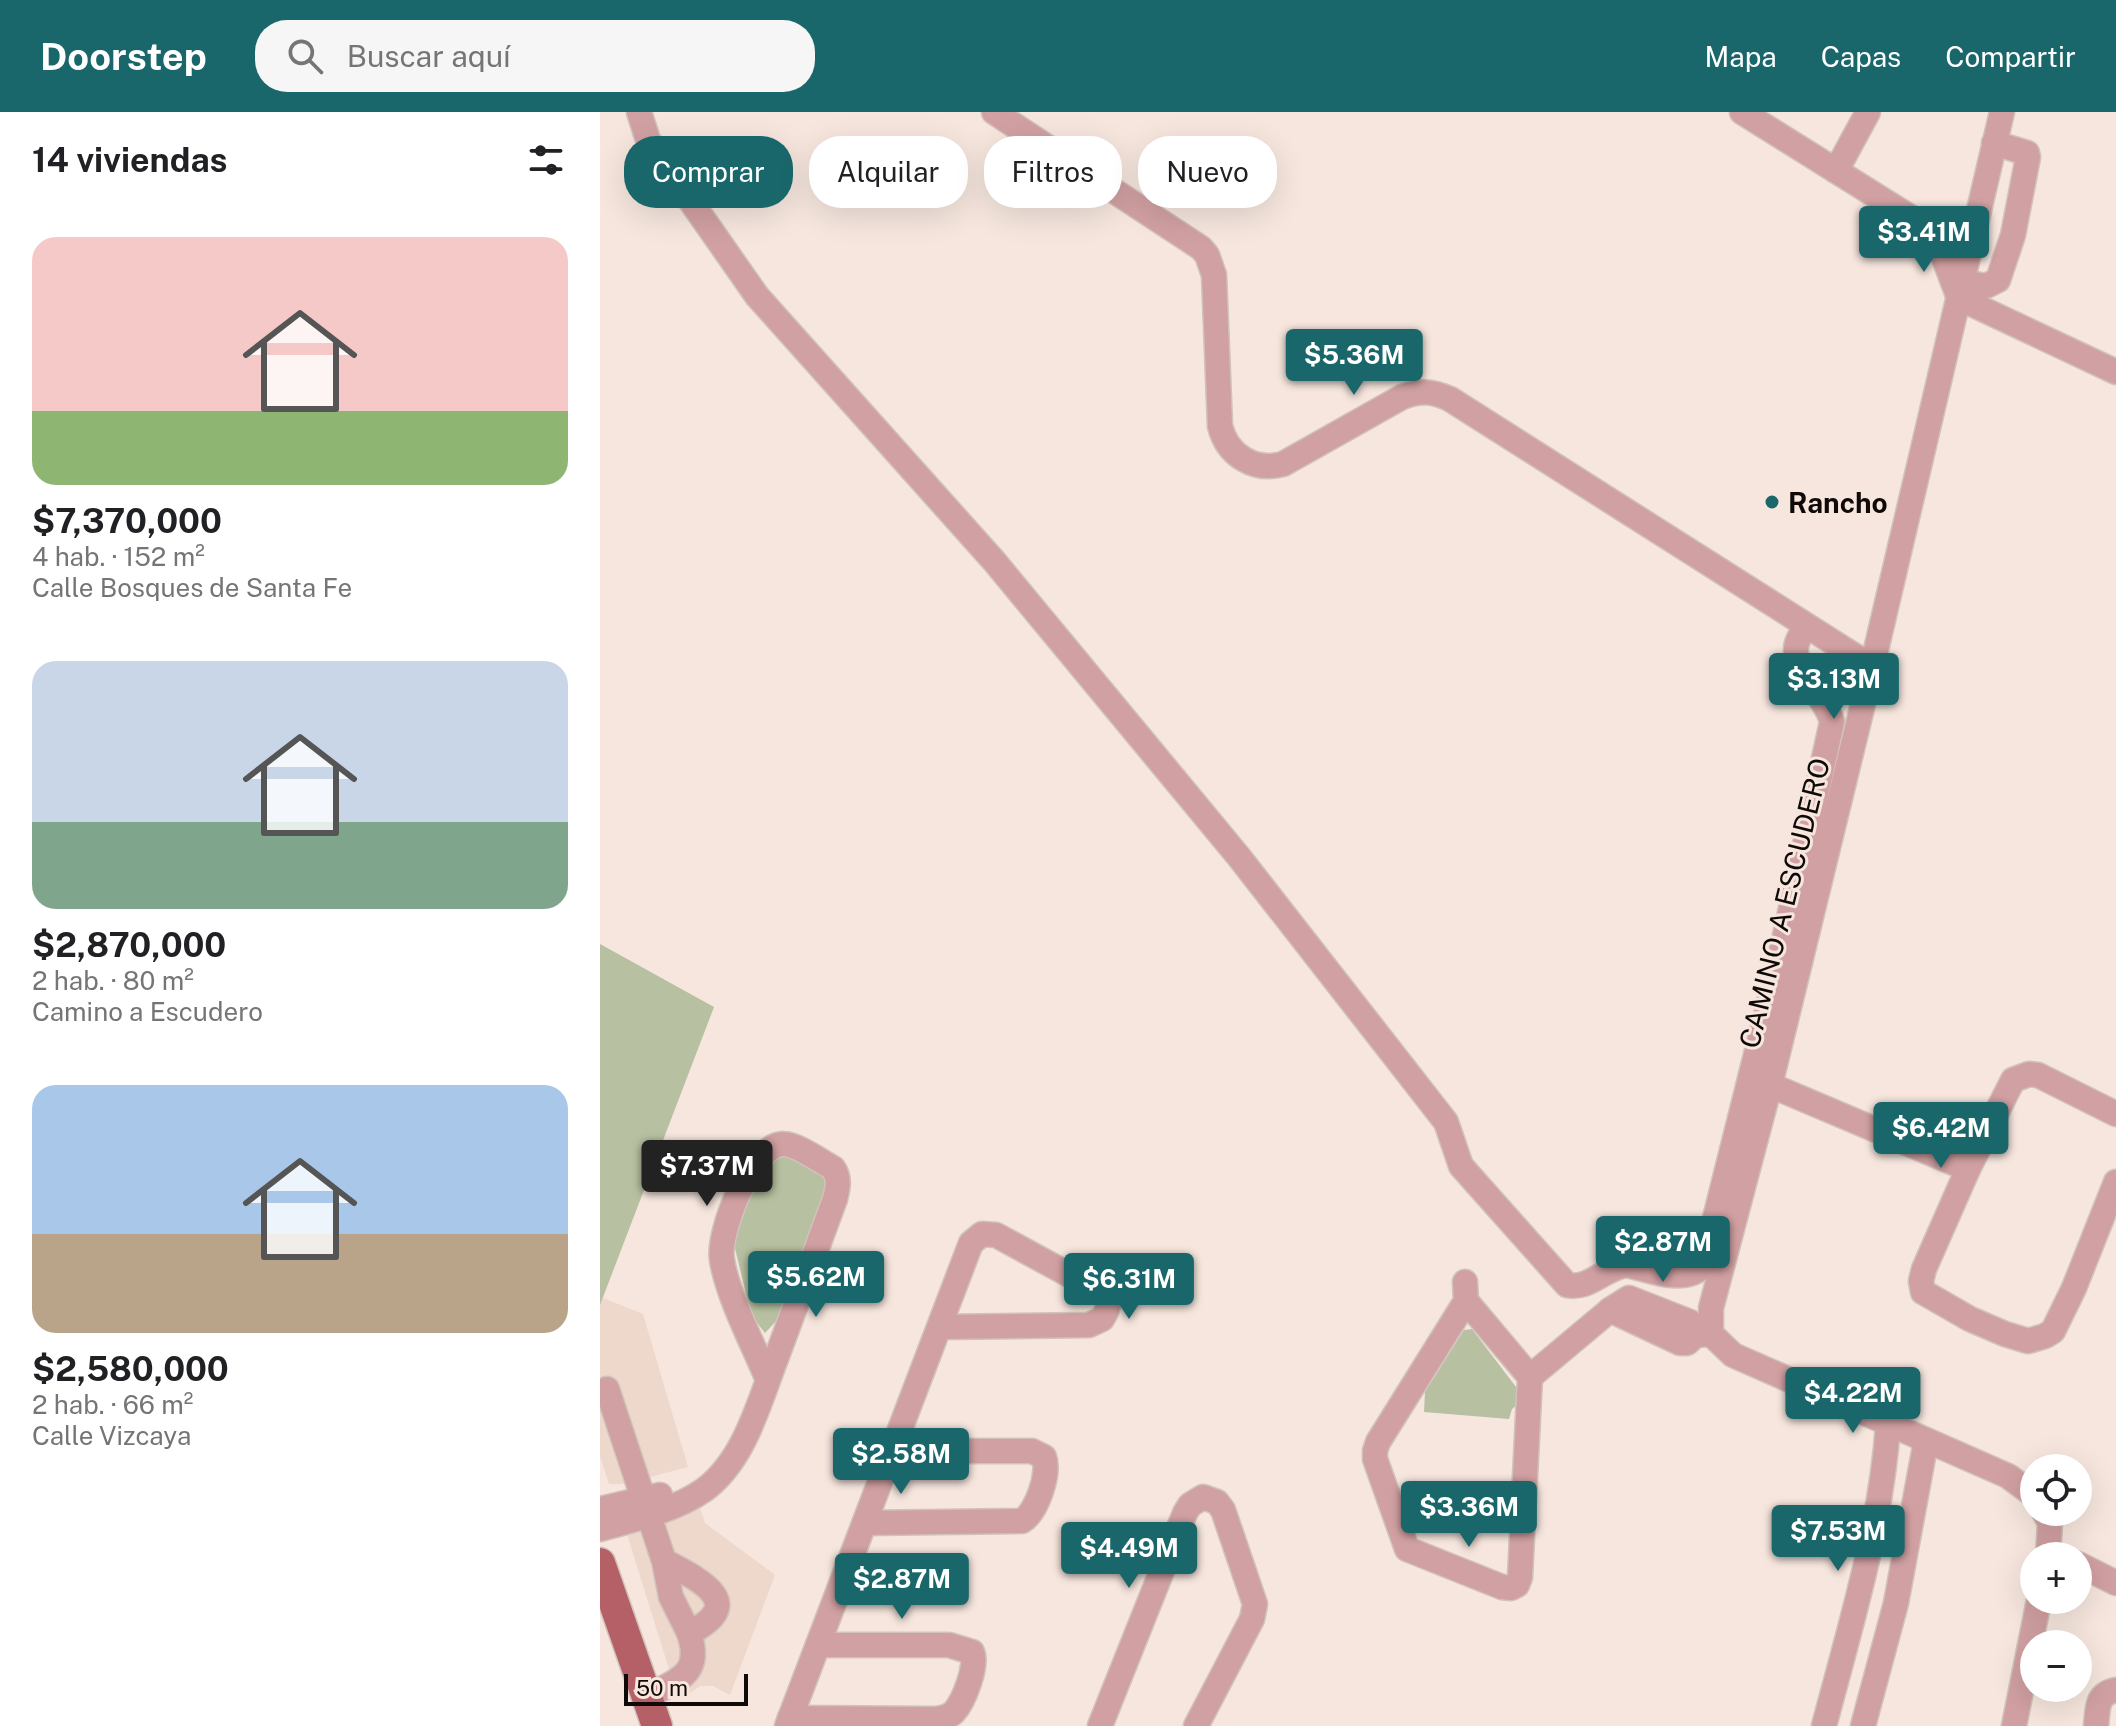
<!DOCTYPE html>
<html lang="es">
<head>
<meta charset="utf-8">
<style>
	body { margin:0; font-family:"Public Sans",sans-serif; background:#f6f6f6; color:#202124; height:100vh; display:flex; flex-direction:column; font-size:30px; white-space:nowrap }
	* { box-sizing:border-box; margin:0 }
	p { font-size:26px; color:#757577 }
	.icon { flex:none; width:44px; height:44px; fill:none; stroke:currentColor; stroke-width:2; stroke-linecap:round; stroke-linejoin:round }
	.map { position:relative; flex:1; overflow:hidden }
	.drawer { display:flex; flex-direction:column; background:#fff; width:600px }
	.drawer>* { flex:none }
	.top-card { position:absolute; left:24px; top:24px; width:760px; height:72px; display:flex; gap:16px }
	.fabs { position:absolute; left:1420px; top:1342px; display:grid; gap:16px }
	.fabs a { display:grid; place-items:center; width:72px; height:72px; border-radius:50%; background:#fff; box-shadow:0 8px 32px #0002; font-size:40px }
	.scale { position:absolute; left:24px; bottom:20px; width:124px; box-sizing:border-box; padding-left:8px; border:4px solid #0f0a08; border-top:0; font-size:22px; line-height:28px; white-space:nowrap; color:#0f0a08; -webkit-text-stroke:6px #f6e6de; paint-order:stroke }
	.price { position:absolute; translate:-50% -68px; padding:0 18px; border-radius:8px; background:#19676b; color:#fff; font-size:26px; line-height:52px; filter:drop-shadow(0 2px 4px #0008) }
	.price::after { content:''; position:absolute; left:50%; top:48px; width:24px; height:18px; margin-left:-12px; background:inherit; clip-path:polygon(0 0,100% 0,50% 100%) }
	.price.active { background:#222; color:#fff }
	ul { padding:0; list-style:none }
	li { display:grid; align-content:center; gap:16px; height:424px; padding:0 32px }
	li span { display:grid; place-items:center; height:248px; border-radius:24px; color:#555 }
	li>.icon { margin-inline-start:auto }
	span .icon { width:144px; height:144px; fill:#fffc; stroke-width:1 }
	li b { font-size:34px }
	h2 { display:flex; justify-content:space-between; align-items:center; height:96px; padding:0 32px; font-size:34px }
	.pill { padding:0 28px; border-radius:32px; background:#fff; box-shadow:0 8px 32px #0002; font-size:28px; line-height:72px }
	.pill.active { background:#19676b; color:#fff }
	header { display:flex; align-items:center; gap:48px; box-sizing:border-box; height:112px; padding:0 40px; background:#19676b; color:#fff }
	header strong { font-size:38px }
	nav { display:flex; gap:44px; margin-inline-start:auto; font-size:28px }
	.search { width:560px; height:72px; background:#f6f6f6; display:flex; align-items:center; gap:20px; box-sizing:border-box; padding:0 28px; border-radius:32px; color:#757577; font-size:30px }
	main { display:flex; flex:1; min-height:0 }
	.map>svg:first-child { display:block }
	.built { fill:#eed8cc }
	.green { fill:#b7c0a0 }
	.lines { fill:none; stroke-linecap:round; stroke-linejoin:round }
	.minor-casing { stroke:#d1c3bc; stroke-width:27 }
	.major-casing { stroke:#d1c3bc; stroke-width:33 }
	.minor { stroke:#d1a0a2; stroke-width:24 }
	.major { stroke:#b56067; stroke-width:30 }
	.poi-dot { fill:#19676b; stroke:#f6e6de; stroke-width:3 }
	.labels { text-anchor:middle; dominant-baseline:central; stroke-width:6; stroke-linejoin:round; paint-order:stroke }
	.poi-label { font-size:28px; font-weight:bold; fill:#0f0a08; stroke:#f6e6de; text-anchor:start }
	.street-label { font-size:28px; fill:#0f0a08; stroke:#f6e6de }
</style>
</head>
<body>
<header>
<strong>Doorstep</strong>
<div class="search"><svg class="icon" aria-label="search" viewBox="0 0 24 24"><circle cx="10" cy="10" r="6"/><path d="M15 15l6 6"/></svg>Buscar aquí</div>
<nav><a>Mapa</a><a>Capas</a><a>Compartir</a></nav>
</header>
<main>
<section class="drawer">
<h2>14 viviendas<svg class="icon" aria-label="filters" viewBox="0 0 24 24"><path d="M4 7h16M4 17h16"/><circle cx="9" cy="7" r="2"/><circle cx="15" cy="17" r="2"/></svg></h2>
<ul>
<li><span style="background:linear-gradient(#f6c9c9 70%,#8fb573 0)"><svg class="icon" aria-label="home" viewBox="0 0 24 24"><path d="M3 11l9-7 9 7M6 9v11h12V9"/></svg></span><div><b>$7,370,000</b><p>4 hab. · 152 m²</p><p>Calle Bosques de Santa Fe</p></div></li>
<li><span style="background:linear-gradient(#c9d6e8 65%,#7fa58c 0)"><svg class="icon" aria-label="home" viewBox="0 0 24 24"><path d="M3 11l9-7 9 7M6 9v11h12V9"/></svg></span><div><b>$2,870,000</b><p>2 hab. · 80 m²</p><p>Camino a Escudero</p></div></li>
<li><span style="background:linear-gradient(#a9c7e8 60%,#b9a48a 0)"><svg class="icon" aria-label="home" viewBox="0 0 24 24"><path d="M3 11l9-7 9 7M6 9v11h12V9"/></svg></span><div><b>$2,580,000</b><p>2 hab. · 66 m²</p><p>Calle Vizcaya</p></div></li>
</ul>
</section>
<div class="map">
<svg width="1516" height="1614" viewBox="0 0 1516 1614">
	<rect width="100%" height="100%" fill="#f6e6de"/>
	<!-- built -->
	<g class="built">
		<path d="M3 1186 43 1202 88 1355 24 1372H9L0 1345V1193Z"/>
		<path d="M100 1396 105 1411 175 1463 130 1583 113 1574H100L82 1587 68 1554 25 1416Z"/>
	</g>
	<!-- green -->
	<g class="green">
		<path d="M0 832 114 895 0 1193Z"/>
		<path d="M180 1039 225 1064 230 1073 179 1206 165 1221 151 1203 134 1132 139 1106 168 1045Z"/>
		<path d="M872 1217 916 1275 917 1293 912 1297 909 1307 824 1300 825 1280 864 1218Z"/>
	</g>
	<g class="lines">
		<defs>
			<g id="minor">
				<path d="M39 0 48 28 157 184 394 449 639 745 846 1010 861 1054 967 1173C990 1178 1005 1155 1027 1153 1051 1158 1084 1173 1103 1154L1178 855 1232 610C1227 586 1189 555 1197 531 1199 525 1203 519 1206 514"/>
				<path d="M394 0 601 136 607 143 614 163 620 314C627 343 654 360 683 352L802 285C821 278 832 279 850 287L1272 555"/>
				<path d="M1142 0 1334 120 1370 138"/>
				<path d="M1236 59 1268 0"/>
				<path d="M1334 120 1359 186 1516 260"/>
				<path d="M1363 170 1386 174 1398 168 1413 123 1428 45 1427 41 1394 31"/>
				<path d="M1170 973 1368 1057"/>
				<path d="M1516 1002 1438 963 1429 962 1413 968 1368 1057 1324 1157 1321 1169 1323 1180 1370 1207 1405 1222 1428 1229 1445 1224 1453 1219 1474 1176 1516 1070"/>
				<path d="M865 1170 866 1189 778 1330 775 1339V1347L807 1437 902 1475 911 1476 917 1473 920 1465 930 1265 866 1189"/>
				<path d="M1010 1198 1080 1231H1087L1096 1223 1109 1222"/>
				<path d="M1111 1222V1196L1170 973 1272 555 1402 0"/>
				<path d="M1111 1222 1133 1243 1408 1364 1434 1383"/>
				<path d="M930 1265 1010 1198 1029 1186 1090 1210 1096 1223"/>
				<path d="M7 1277 64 1449 71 1485 89 1521C150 1491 98 1467 64 1449"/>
				<path d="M0 1397 60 1383"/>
				<path d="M1444 1400 1450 1411 1448 1444"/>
				<path d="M265 1411 422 1409C437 1400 450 1361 444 1345L432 1339H291"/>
				<path d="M0 1417C35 1407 74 1399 104 1378 145 1348 159 1290 177 1244L235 1087C238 1075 240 1066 233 1056 222 1050 196 1032 184 1032 152 1031 117 1121 122 1148 128 1185 153 1232 168 1268"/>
				<path d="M1478 1452 1516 1471"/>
				<path d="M46 1585C78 1568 103 1562 89 1521"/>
				<path d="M190 1606 336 1607C342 1606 349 1605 354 1600 364 1589 378 1553 372 1540L349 1533H218"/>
				<path d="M187 1614 371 1131 382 1122 396 1123 499 1179C511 1188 510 1195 502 1207L489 1213 339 1215"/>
				<path d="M500 1614 585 1401 590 1393 603 1385 617 1390 623 1398 655 1492 652 1507 596 1614"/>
				<path d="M1224 1614C1250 1515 1281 1415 1288 1313"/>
				<path d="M1263 1614 1296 1491 1326 1329"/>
				<path d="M1414 1614 1439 1488"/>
				<path d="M1496 1614C1498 1596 1496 1582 1516 1578"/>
			</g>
			<path id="major" d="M0 1451 57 1614"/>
		</defs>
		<!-- minor casing -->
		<use href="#minor" class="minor-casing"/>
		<!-- major casing -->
		<use href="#major" class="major-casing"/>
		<!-- minor -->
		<use href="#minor" class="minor"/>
		<!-- major -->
		<use href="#major" class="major"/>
	</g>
	<!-- markers -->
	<circle class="poi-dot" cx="1172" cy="390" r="8"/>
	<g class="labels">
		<!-- poi labels -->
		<g class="poi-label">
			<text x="1188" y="390">Rancho</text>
		</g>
		<!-- street labels -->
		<g class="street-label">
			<text transform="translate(1184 791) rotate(-76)">CAMINO A ESCUDERO</text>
		</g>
	</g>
</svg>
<div class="fabs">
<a><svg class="icon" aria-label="locate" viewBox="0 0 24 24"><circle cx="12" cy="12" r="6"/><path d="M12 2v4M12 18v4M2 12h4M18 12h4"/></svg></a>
<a>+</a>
<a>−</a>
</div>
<div class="scale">50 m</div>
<b class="price" style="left:1324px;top:162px">$3.41M</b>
<b class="price" style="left:754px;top:285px">$5.36M</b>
<b class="price" style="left:1234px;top:609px">$3.13M</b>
<b class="price" style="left:1341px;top:1058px">$6.42M</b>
<b class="price active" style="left:107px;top:1096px">$7.37M</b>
<b class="price" style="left:1063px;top:1172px">$2.87M</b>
<b class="price" style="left:216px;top:1207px">$5.62M</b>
<b class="price" style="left:529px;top:1209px">$6.31M</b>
<b class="price" style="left:1253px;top:1323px">$4.22M</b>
<b class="price" style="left:301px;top:1384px">$2.58M</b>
<b class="price" style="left:869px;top:1437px">$3.36M</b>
<b class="price" style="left:1238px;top:1461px">$7.53M</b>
<b class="price" style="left:529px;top:1478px">$4.49M</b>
<b class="price" style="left:302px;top:1509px">$2.87M</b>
<div class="top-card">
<a class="pill active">Comprar</a>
<a class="pill">Alquilar</a>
<a class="pill">Filtros</a>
<a class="pill">Nuevo</a>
</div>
</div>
</main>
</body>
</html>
